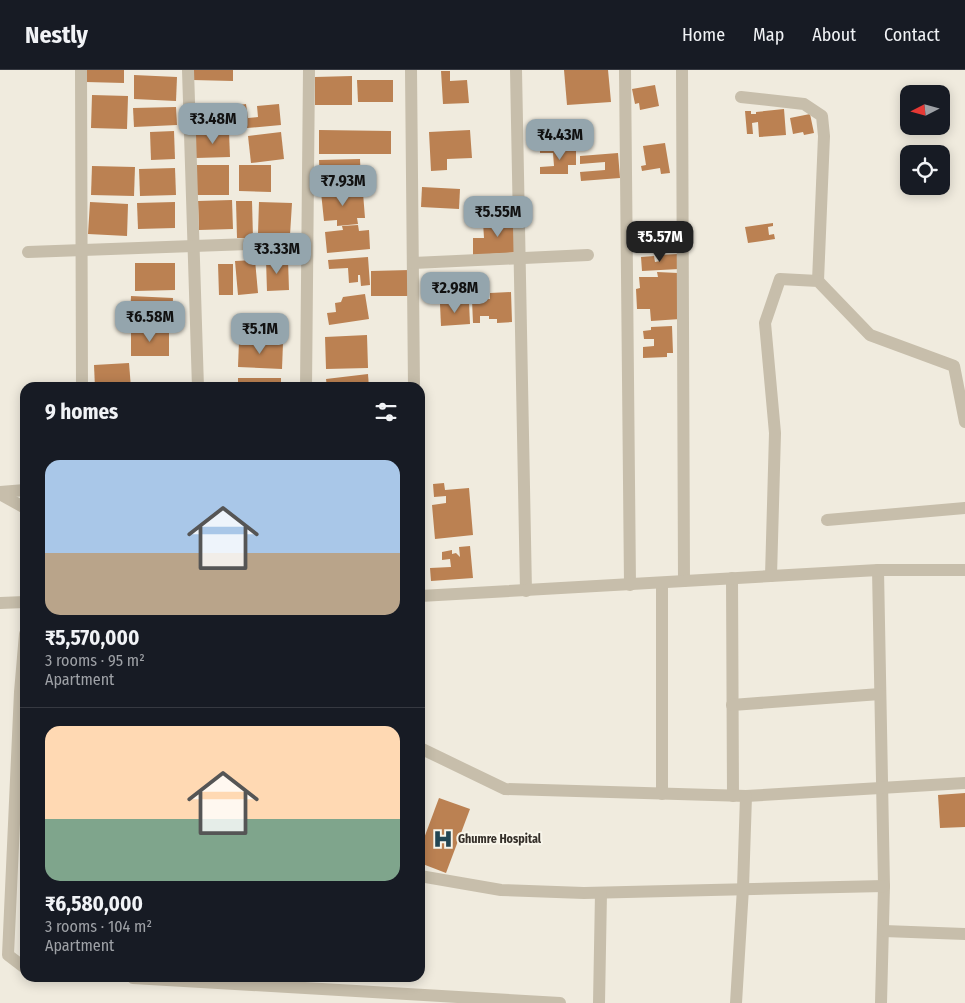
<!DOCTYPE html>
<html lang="en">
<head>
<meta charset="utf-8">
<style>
	body { margin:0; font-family:"Fira Sans Condensed",sans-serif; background:#20242c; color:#f1f3f6; height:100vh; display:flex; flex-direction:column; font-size:19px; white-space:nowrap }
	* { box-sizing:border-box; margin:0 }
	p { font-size:16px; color:#9ea1a6 }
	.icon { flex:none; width:28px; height:28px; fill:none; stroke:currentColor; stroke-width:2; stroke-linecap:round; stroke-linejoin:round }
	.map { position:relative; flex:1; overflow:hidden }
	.sheet { position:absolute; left:20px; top:312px; width:405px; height:600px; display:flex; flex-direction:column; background:#171b24; border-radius:15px; box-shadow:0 2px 12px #0003 }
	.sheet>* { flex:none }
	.needle { width:32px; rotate:264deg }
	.controls { position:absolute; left:900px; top:15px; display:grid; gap:10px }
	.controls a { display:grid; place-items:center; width:50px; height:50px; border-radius:10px; background:#171b24; box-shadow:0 2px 12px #0003; font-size:25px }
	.price { position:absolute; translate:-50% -42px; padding:0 11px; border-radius:10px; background:#94a5ad; color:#111; font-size:16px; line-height:32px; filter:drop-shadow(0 1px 2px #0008) }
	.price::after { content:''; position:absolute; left:50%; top:30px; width:15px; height:11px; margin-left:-8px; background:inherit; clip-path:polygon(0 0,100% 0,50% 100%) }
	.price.active { background:#222; color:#fff }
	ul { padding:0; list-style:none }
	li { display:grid; align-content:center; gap:10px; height:265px; padding:0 25px }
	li+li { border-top:1px solid #363941 }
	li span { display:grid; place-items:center; height:155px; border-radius:15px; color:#555 }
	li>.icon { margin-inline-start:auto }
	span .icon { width:90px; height:90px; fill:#fffc; stroke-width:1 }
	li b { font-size:21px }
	h2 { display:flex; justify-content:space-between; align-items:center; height:60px; padding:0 25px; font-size:21px }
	header { display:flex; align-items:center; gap:30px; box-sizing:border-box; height:70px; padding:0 25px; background:#171b24; border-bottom:1px solid #363941 }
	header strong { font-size:24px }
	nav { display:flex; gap:28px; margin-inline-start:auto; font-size:18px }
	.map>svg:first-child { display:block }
	.building { fill:#bb8152 }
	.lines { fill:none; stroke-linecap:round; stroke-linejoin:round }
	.minor { stroke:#c7beab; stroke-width:12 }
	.labels { text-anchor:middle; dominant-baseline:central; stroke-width:4; stroke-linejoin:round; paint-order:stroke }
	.poi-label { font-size:12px; font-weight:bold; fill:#36302a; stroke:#f8f5ea; text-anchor:start }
</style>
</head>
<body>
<header>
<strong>Nestly</strong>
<nav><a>Home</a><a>Map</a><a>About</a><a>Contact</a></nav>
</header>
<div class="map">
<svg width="965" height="933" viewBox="0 0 965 933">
	<rect width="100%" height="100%" fill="#f0ebde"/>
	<!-- building -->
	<g class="building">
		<path d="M86 0H124V13L86 12Z"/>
		<path d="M193 0H233V11L193 10Z"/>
		<path d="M564 0H608L611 32 567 35Z"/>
		<path d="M441 1H450V11L467 10 469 33 443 34Z"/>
		<path d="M134 5 177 7 176 31 134 29Z"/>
		<path d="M352 6V35H315V7Z"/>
		<path d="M357 10H393V32H358Z"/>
		<path d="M655 15 659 36 640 40 639 33 635 34 632 19Z"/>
		<path d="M92 25 128 26 127 59 91 58Z"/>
		<path d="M246 34 248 48 258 47 257 36 279 34 281 55 236 59 233 36Z"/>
		<path d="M176 37 177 55 134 57 133 38Z"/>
		<path d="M784 39 786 65 759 67 758 52 752 53 753 64H747L745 41H751V44H756V42Z"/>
		<path d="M810 44 814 63 804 65 803 62 793 64 790 48Z"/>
		<path d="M319 60 391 61V84H319Z"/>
		<path d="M470 60 472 88 447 89V100L431 101 429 62Z"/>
		<path d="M174 61 175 89 151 90 150 62Z"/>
		<path d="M229 62 230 87 196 88 195 63Z"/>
		<path d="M281 62 284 89 251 93 248 66Z"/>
		<path d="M665 73 670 103 661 104 660 98 642 101 641 96 646 95 643 76Z"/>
		<path d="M576 78V95H568V104H540V97L554 96 553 83H540V79Z"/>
		<path d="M618 83 620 108 581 111 580 102 605 100V92L580 94V86Z"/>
		<path d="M360 89 361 112 320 113 319 90Z"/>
		<rect x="197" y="95" width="32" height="30"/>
		<path d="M239 95H271V122L239 121Z"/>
		<path d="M92 96 135 97 134 126 91 125Z"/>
		<path d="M175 98 176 125 140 126 139 99Z"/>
		<path d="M422 117 460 119 459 139 421 137Z"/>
		<path d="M351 118V124L363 123 365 148H357L358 154 337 156V150L324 151 321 122Z"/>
		<path d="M232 130 233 159 199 160 198 131Z"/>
		<path d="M236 131H252L253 168H237Z"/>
		<path d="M90 132 128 134 127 166 88 164Z"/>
		<path d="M175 132V158L138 159 137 133Z"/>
		<path d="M259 132 292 133 290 165 258 163Z"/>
		<path d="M518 150 520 182 473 185V168H484L483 152Z"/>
		<path d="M773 153V156L768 157 769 165 774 164 775 169 748 173 745 157Z"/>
		<path d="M358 155 359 161 369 160 370 179 327 183 325 162 343 160 342 156Z"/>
		<path d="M672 163 673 177 644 178 643 164Z"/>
		<path d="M678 184 679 199 642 201 641 187 654 186 655 192 660 191 659 185Z"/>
		<path d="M368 187 370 215 361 216 360 205H358V212L349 213 348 198 329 199 328 190Z"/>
		<path d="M255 190 258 223 238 225 235 191Z"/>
		<path d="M266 190H288L289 220 267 221Z"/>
		<path d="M135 193H175V220L135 221Z"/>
		<path d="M218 194H233V225H219Z"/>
		<path d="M410 200V226H371V201Z"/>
		<path d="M657 202 678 203 680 249 651 251 650 239H637L636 219 640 218 639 207H658Z"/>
		<path d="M511 222 512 252 497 253V249H489V246H480V253H473L472 230 490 229V223Z"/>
		<path d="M365 224 369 249 329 255 327 243 336 242 335 233 341 232 343 227Z"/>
		<path d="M131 226 173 228 172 254 130 251Z"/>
		<path d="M469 232 470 254 441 256 440 234Z"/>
		<path d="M672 256 673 283H667V287L643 288V277L654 276V269H644L643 261 651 260V257Z"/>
		<path d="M131 260 169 261V286H131Z"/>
		<path d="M367 265 368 298 326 299 325 267Z"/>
		<path d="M239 271 283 273 282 299 238 297Z"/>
		<path d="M129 293 131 318H95L94 295Z"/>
		<path d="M368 304 369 318H327L326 309Z"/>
		<rect x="238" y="308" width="43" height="10"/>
		<path d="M444 413 445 420 469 418 473 465 435 469 432 435 446 433V426L434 427 433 414Z"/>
		<path d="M470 476 473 508 431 511 430 498 451 497 450 489 442 490V482L452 480V484L456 483 460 487 459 477Z"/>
		<path d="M965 723V757L940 758 938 725Z"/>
		<path d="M439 728 470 739 446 803 420 793V779Z"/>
	</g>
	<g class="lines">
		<!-- minor -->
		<g class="minor">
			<path d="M81 0 82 318"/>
			<path d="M188 0 198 318"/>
			<path d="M411 0 414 318"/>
			<path d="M516 0 526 521"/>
			<path d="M625 0 630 515"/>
			<path d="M682 0 684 511"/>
			<path d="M741 27 804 34 822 46 824 66 818 211"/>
			<path d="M28 182 275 173"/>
			<path d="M413 193 588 185"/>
			<path d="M306 318 309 0"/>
			<path d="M0 422 25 420"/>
			<path d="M0 424 25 438"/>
			<path d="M827 450 965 438"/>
			<path d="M878 500 884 816 881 933"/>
			<path d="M771 506 775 363 765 253 780 209 818 211 870 265 954 296 965 352"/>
			<path d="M732 508 733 726"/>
			<path d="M662 513V724"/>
			<path d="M420 526 878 500H965"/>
			<path d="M0 533 25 532"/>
			<path d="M25 564 20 622 8 885 25 898"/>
			<path d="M732 635 880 624"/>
			<path d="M420 678 505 719 746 726 965 713"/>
			<path d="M420 806 501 820 584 823 884 816"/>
			<path d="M884 861 965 864"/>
			<path d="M133 908 560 933"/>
			<path d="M599 933 601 823"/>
			<path d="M736 933 743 818 746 726"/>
		</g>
	</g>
	<!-- icons -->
	<defs>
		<symbol id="hospital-bare" viewBox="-9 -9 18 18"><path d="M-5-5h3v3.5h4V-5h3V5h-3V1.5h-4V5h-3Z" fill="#234653" stroke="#f8f5ea" stroke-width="2.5" paint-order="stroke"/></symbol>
	</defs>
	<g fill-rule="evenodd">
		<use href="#hospital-bare" x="429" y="755" width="28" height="28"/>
	</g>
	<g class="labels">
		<!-- poi labels -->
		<g class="poi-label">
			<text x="458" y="769">Ghumre Hospital</text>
		</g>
	</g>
</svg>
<div class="controls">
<a><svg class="needle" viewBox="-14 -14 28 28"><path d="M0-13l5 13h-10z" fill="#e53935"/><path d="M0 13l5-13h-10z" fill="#9ea1a6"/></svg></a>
<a><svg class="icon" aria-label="locate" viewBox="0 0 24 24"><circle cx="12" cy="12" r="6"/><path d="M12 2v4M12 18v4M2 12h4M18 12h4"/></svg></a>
</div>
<b class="price" style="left:213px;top:75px">₹3.48M</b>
<b class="price" style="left:560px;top:91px">₹4.43M</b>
<b class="price" style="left:343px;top:137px">₹7.93M</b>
<b class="price" style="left:498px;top:168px">₹5.55M</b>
<b class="price active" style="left:660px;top:193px">₹5.57M</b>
<b class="price" style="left:277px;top:205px">₹3.33M</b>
<b class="price" style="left:455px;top:244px">₹2.98M</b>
<b class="price" style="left:150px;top:273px">₹6.58M</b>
<b class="price" style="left:260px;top:285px">₹5.1M</b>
<section class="sheet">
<h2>9 homes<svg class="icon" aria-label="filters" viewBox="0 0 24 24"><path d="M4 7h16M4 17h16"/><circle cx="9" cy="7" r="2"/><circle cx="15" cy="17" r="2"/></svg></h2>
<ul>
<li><span style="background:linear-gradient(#a9c7e8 60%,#b9a48a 0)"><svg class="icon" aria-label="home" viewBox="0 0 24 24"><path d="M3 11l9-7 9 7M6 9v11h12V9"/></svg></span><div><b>₹5,570,000</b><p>3 rooms · 95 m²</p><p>Apartment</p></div></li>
<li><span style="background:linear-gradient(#ffd9b3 60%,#7fa58c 0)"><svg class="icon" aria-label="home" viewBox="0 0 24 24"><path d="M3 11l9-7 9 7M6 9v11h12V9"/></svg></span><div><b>₹6,580,000</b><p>3 rooms · 104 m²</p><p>Apartment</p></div></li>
</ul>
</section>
</div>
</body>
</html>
